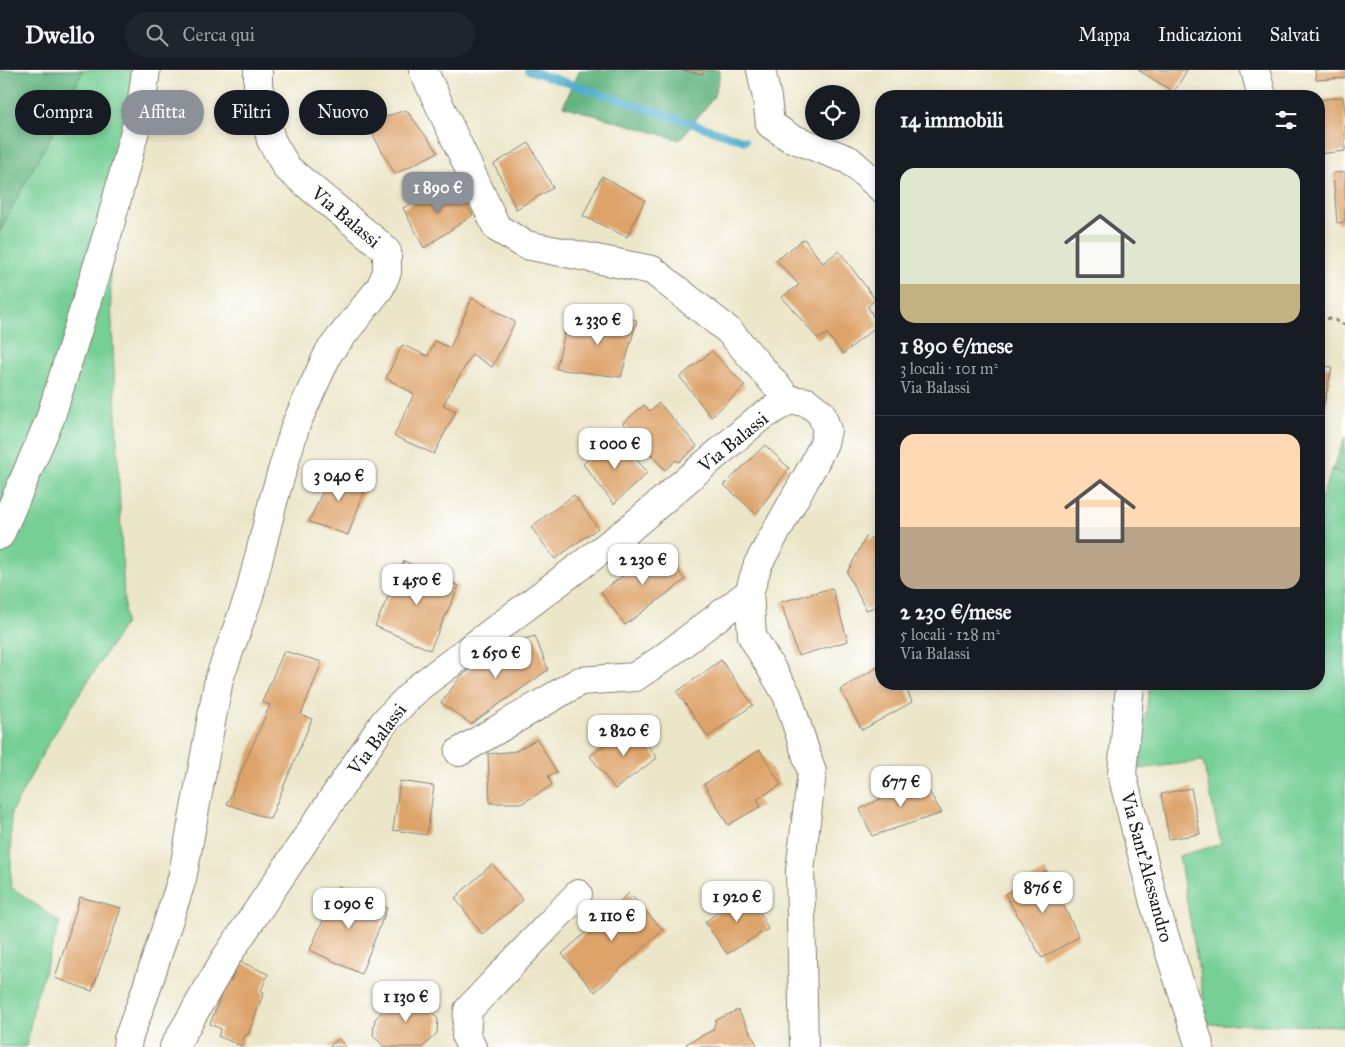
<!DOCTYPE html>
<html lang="it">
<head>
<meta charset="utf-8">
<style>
	body { margin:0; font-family:"IM FELL Great Primer",serif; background:#20242c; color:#f1f3f6; height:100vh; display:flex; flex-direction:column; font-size:19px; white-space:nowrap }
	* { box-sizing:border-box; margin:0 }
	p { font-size:16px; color:#9ea1a6 }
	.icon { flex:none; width:28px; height:28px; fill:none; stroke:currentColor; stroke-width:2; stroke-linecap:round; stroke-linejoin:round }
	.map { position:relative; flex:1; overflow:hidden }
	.side { position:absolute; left:875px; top:20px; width:450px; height:600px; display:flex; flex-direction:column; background:#171b24; border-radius:20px; box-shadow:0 2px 8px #0003 }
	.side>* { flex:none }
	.top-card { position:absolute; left:15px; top:20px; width:475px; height:45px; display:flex; gap:10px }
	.buttons { position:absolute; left:805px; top:15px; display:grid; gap:10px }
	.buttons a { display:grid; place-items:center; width:55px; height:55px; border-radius:50%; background:#171b24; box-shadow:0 2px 8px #0003; font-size:25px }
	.price { position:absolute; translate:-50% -42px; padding:0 11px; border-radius:10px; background:#fff; color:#222; font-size:16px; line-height:32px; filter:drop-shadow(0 1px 2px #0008) }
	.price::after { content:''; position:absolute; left:50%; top:30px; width:15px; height:11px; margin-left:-8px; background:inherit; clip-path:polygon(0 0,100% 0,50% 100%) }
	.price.on { background:#8c9099; color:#fff }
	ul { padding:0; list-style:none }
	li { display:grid; align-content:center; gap:10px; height:265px; padding:0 25px }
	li+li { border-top:1px solid #363941 }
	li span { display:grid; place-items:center; height:155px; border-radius:15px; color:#555 }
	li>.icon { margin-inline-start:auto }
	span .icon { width:90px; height:90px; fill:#fffc; stroke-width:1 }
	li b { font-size:21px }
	h2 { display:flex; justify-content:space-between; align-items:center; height:60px; padding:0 25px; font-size:21px }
	.tag { padding:0 18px; border-radius:22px; background:#171b24; box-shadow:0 2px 8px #0003; font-size:18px; line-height:45px }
	.tag.on { background:#8c9099; color:#fff }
	header { display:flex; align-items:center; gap:30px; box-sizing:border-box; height:70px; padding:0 25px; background:#171b24; border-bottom:1px solid #363941 }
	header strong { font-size:24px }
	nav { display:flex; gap:28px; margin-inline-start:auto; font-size:18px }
	.search { width:350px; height:45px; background:#20242c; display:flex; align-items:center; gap:12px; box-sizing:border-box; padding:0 18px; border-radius:28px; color:#9ea1a6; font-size:19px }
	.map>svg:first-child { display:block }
	.green { fill:#76cf95; stroke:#497658 }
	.forest { fill:#60b27e; stroke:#3e674d }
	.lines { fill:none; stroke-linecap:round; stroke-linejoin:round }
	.stream { stroke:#4babca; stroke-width:8 }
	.building { fill:#dda369 }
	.minor-casing { stroke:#848172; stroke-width:30 }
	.path { stroke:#848172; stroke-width:3; stroke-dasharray:4 4; stroke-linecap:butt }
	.minor { stroke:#fff; stroke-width:28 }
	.labels { text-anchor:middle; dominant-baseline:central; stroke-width:5; stroke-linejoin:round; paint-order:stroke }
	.street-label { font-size:19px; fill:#1c1c1c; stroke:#fff }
</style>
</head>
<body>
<header>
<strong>Dwello</strong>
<div class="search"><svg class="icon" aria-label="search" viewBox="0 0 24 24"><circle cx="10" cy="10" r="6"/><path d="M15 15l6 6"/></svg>Cerca qui</div>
<nav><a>Mappa</a><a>Indicazioni</a><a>Salvati</a></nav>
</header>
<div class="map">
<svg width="1345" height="977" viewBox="0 0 1345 977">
	<rect width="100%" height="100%" fill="#fff"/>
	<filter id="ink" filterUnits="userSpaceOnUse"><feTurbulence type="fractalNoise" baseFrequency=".02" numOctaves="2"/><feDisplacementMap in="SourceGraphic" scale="10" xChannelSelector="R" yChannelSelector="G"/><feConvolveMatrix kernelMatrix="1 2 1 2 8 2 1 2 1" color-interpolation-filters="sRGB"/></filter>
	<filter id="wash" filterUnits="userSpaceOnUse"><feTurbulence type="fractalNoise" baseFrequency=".0096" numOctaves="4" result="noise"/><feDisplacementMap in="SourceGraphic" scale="20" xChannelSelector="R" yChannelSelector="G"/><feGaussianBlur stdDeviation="1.12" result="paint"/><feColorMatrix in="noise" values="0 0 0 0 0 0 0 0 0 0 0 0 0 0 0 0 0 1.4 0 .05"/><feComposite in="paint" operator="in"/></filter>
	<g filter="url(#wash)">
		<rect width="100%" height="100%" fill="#ece6c9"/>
		<!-- green -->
		<g class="green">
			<path d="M0 0H146L108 162 125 553 48 674 11 743V817L60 852 34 935 26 977H0Z"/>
			<path d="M1332 400 1345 405V956L1208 954 1179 786 1221 774 1203 691 1138 699 1150 614H1319V434Z"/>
		</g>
		<!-- forest -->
		<g class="forest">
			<path d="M0 0H83C60 56 26 107 0 162Z"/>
			<path d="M580 0H719V10L713 28 680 70 563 36Z"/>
			<path d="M1345 367V405L1332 400Z"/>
		</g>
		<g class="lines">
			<!-- stream -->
			<path class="stream" d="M528 0 745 71"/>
		</g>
		<g id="blocks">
			<!-- building -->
			<g class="building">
				<path d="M684 0H702L703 4 684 1Z"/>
				<path d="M1138 0H1187L1174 22Z"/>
				<path d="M1315 0H1345V8L1316 10Z"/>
				<path d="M1035 19 1036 26H1009Z"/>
				<path d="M1343 27 1345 42V81L1319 84V30Z"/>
				<path d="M406 40 438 82 395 104 366 53Z"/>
				<path d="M529 73 553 118 516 139 494 94Z"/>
				<path d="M1345 102V152L1337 153 1333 103Z"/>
				<path d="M602 106 645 130 627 167 583 146Z"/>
				<path d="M452 112 473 145 424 178 403 138Z"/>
				<path d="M804 169 823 193 839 181 875 229 868 237 878 255 843 284 827 264 818 269 782 227 799 215 776 190Z"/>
				<path d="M472 228 515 252 492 297 472 284 443 335 456 341 434 384 394 366 414 324 386 308 402 275 428 286 435 271 450 278Z"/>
				<path d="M593 241 637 250 621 307 556 299 565 262 586 263Z"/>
				<path d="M712 281 745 316 711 347 680 307Z"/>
				<path d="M1319 296 1332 297 1320 354H1319Z"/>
				<path d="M659 333 697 376 679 392 676 390 665 400 623 353 644 335 650 341Z"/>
				<path d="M615 368 648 402 614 434 583 394Z"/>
				<path d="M765 375 789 398 756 444 724 415Z"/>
				<path d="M333 398 368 412 348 465 309 452Z"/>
				<path d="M574 425 598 458 555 489 531 457Z"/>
				<path d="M866 467 881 471V535L866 540 847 503Z"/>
				<path d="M661 477 685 510 625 555 601 522Z"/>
				<path d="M404 491 459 516 430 580 375 556Z"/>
				<path d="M832 518 848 571 798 586 781 532Z"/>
				<path d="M535 566 548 600 471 654 441 633 461 606 505 574Z"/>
				<path d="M284 581 322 592 301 645 312 649 270 749 227 734 270 635 262 632Z"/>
				<path d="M721 590 753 635 708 667 677 622Z"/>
				<path d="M881 595V614H904L912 632 862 660 840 620Z"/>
				<path d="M633 654 657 688 615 719 590 686Z"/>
				<path d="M537 669 557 703 548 706 552 715 523 733H490L488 684 516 681Z"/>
				<path d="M760 680 781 715 757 729 761 736 728 755 704 714Z"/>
				<path d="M921 708 942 743 872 766 860 739Z"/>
				<path d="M400 711 434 716 427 765 393 760Z"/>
				<path d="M1191 718 1200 764 1169 769 1161 724Z"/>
				<path d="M492 794 523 830 482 864 455 828Z"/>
				<path d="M1046 800 1079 867 1042 888 1005 824Z"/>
				<path d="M338 816 387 838 361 904 310 880Z"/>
				<path d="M749 819 768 859 727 884 705 852Z"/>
				<path d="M629 823 663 860 595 922 562 884Z"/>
				<path d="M80 827 121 838 92 921 55 908Z"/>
				<path d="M239 891 268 904 261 921 264 922 248 965H245L241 976 218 966 221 959 210 954 227 910 231 911Z"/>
				<path d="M403 920 414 922 438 949 437 963 423 977H384L373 965 375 949Z"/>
				<path d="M738 940 758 977H688L686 974 713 960 716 950Z"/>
				<path d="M339 969 346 977H328Z"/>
			</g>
		</g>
	</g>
	<g filter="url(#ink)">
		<use href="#blocks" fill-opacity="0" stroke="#848172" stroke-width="1"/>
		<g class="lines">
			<defs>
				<g id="minor">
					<path d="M423 0 497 158 526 175 652 200 729 261 789 330"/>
					<path d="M761 0 767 28 770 54 789 67 849 90 881 118"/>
					<path d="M1255 0 1262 26"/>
					<path d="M0 465 50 349 108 162 141 38 146 0"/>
					<path d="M1130 614 1122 704 1154 833 1200 977"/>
					<path d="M459 682 580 611 635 607 662 589 749 523"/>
					<path d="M127 977 128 969 145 923 182 809 219 609 249 526 274 428 296 354 329 282 380 218 387 202V182L378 173 287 98 271 70 258 15V0"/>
					<path d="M174 977 225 889 385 651 419 617 628 460 758 349 789 330 807 332 821 343 827 360 824 373 814 394 758 494 749 523 752 566 787 625 812 702 800 800 804 977"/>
					<path d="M472 977 466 967 468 940 578 824"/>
				</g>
			</defs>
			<!-- minor casing -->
			<use href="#minor" class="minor-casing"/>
			<!-- path -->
			<path class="path" d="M1319 248 1333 249 1345 255"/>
			<!-- minor -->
			<use href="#minor" class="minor"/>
		</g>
	</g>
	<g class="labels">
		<!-- street labels -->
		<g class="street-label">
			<text transform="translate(346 147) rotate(40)">Via Balassi</text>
			<text transform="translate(733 372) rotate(-39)">Via Balassi</text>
			<text transform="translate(377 669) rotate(-53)">Via Balassi</text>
			<text transform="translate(1147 797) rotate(75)">Via Sant'Alessandro</text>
		</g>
	</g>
</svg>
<div class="buttons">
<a><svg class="icon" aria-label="locate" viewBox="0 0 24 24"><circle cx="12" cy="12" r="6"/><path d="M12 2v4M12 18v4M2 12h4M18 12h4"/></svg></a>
</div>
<b class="price on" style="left:438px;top:144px">1 890 €</b>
<b class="price" style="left:598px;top:276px">2 330 €</b>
<b class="price" style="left:615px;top:400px">1 000 €</b>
<b class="price" style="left:339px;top:432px">3 040 €</b>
<b class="price" style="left:643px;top:516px">2 230 €</b>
<b class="price" style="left:417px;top:536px">1 450 €</b>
<b class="price" style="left:496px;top:609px">2 650 €</b>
<b class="price" style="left:624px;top:687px">2 820 €</b>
<b class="price" style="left:901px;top:738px">677 €</b>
<b class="price" style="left:1043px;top:844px">876 €</b>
<b class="price" style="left:737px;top:853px">1 920 €</b>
<b class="price" style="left:349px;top:860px">1 090 €</b>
<b class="price" style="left:612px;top:872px">2 110 €</b>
<b class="price" style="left:406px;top:953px">1 130 €</b>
<div class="top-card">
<a class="tag">Compra</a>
<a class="tag on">Affitta</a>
<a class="tag">Filtri</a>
<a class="tag">Nuovo</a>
</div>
<section class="side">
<h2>14 immobili<svg class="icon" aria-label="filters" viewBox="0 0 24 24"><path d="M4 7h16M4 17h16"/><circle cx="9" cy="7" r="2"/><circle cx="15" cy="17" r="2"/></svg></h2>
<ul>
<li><span style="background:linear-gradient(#dfe7d0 75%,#c2b280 0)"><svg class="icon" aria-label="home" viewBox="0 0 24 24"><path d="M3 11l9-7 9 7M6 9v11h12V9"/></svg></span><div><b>1 890 €/mese</b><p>3 locali · 101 m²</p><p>Via Balassi</p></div></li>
<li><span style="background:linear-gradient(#ffd9b3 60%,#b9a48a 0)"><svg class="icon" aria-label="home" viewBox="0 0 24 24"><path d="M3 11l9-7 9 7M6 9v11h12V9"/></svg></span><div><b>2 230 €/mese</b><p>5 locali · 128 m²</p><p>Via Balassi</p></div></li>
</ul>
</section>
</div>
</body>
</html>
